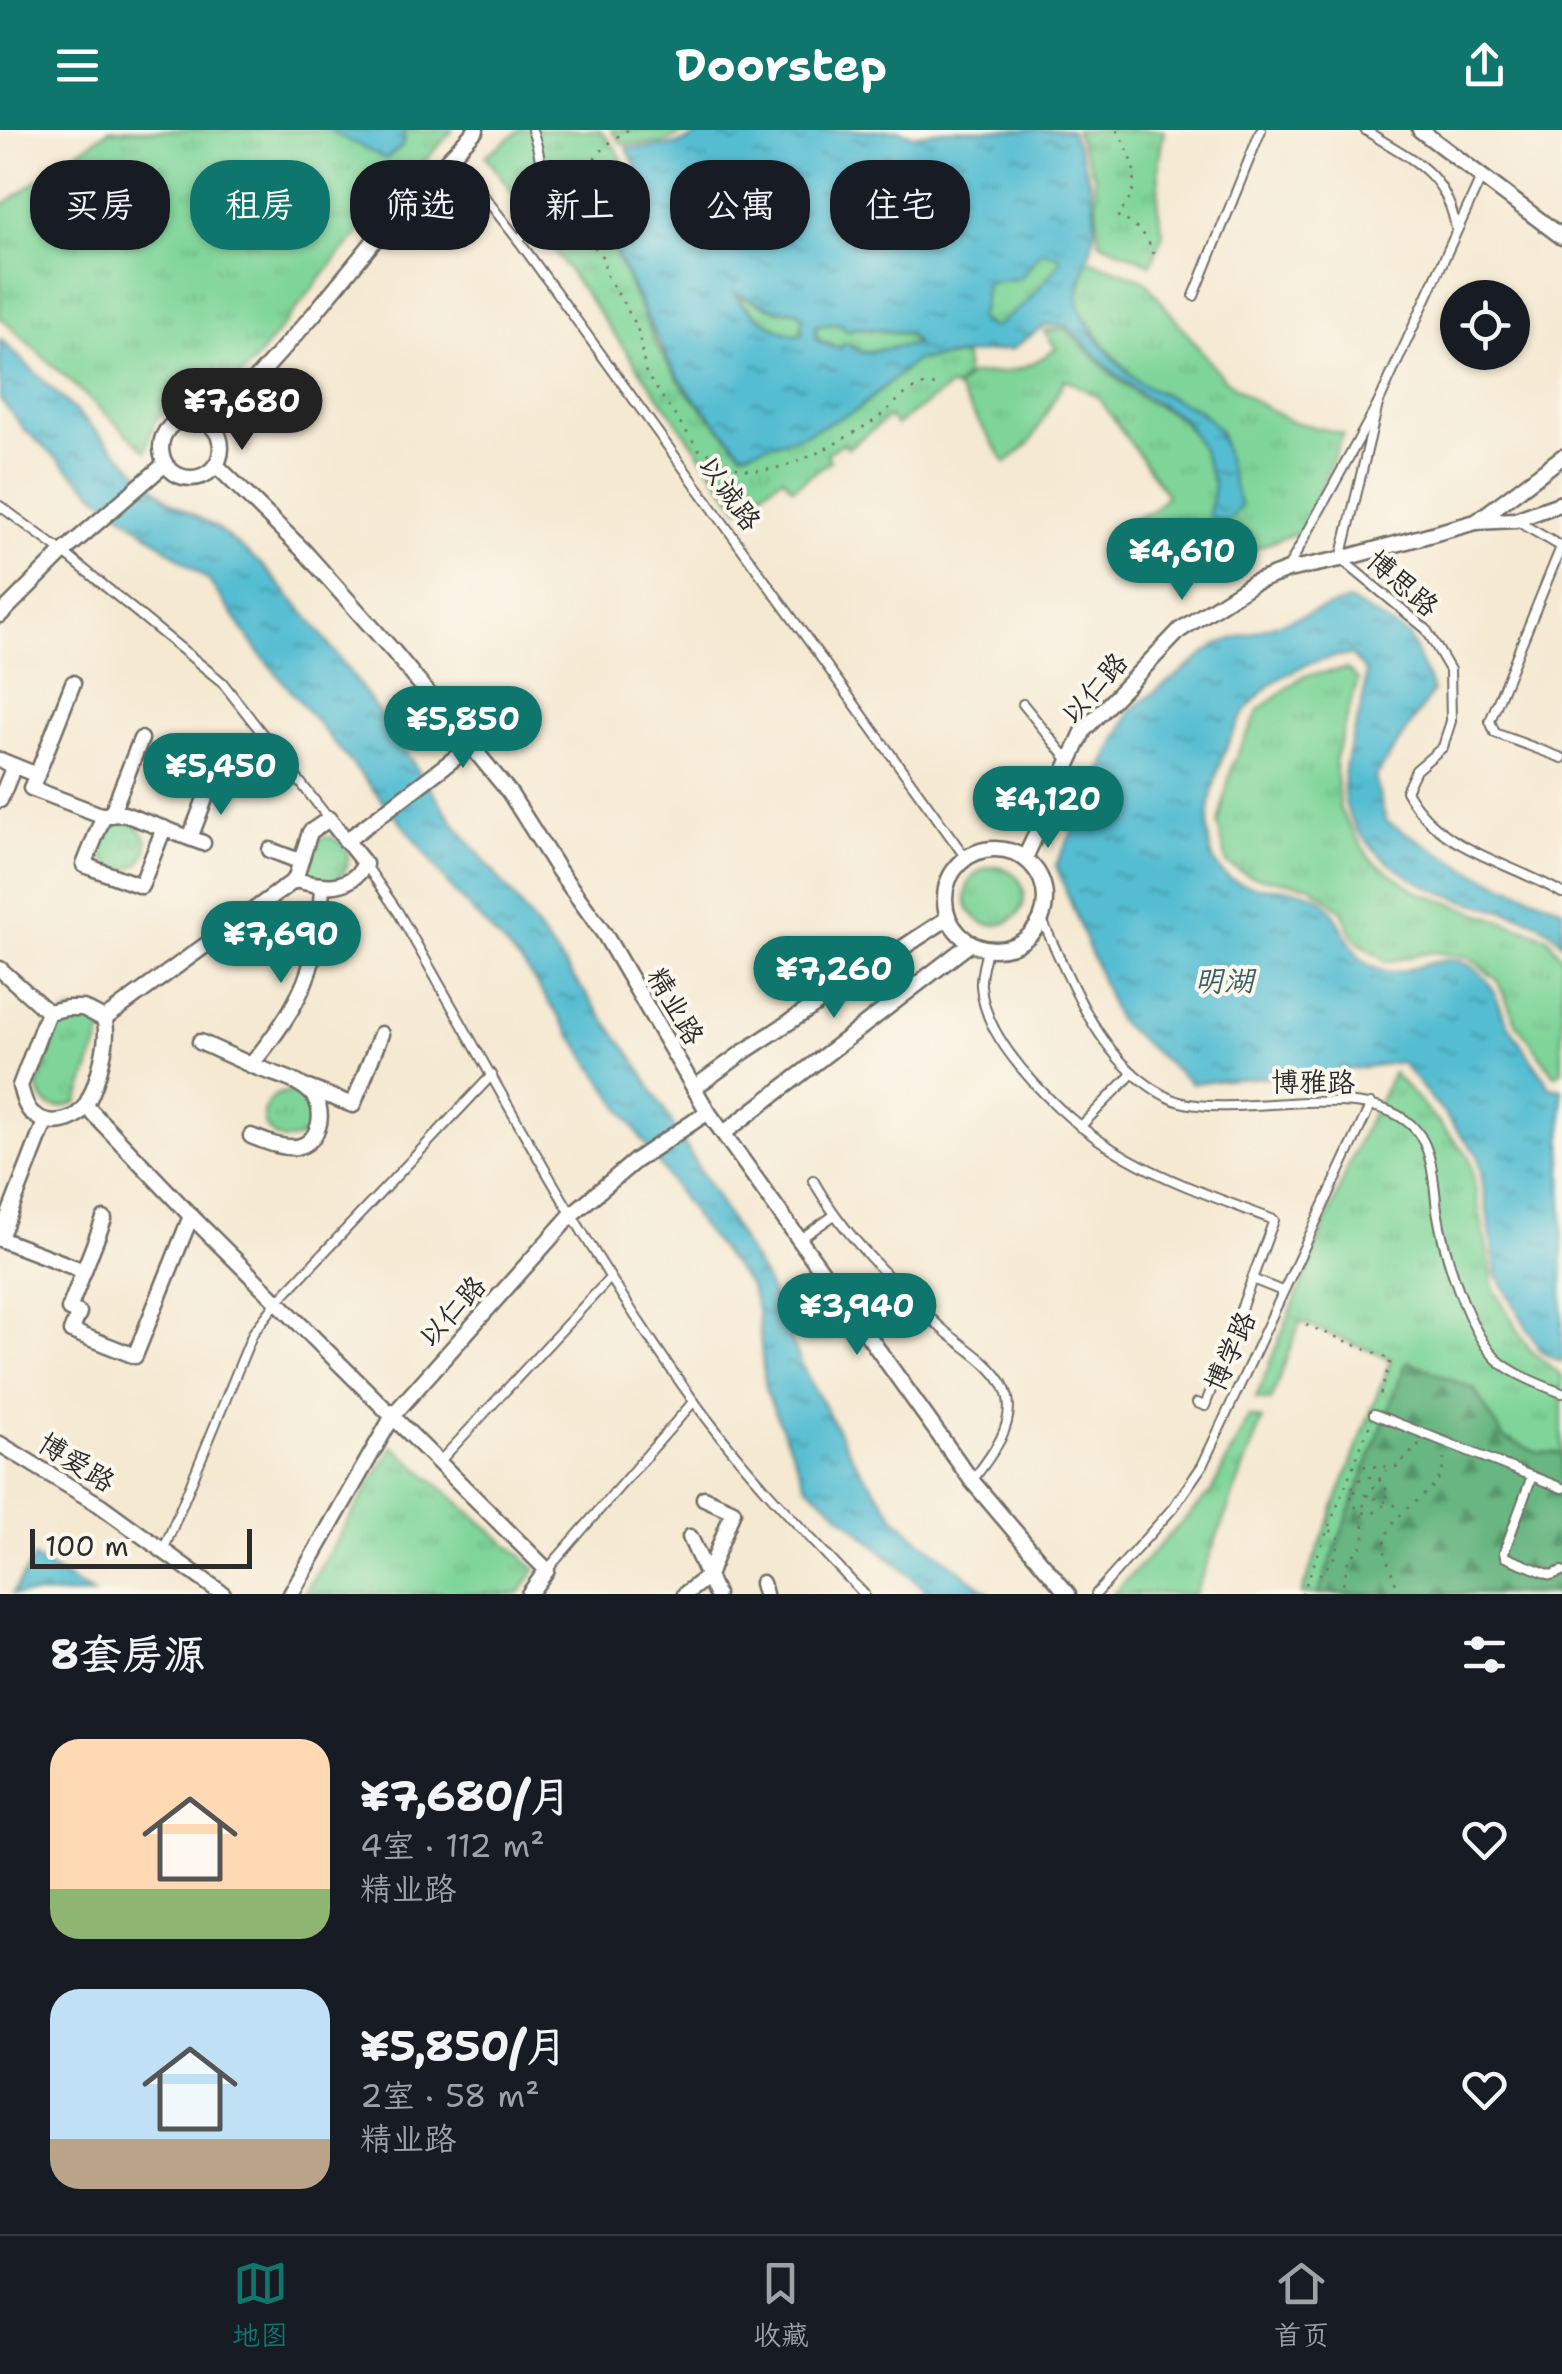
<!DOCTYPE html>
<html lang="zh">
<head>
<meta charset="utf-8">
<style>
	body { margin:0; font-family:"Shantell Sans","LXGW WenKai TC",sans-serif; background:#242831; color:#f1f3f6; height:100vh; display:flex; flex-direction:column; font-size:38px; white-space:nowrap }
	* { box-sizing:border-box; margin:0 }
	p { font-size:32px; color:#9ea1a6 }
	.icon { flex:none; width:55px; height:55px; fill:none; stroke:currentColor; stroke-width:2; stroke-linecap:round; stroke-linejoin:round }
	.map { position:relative; height:1464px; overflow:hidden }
	.details { display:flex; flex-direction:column; background:#171b24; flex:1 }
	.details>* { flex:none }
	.banner { position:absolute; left:30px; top:30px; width:1000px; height:90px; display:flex; gap:20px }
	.tools { position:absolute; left:1440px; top:150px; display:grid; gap:20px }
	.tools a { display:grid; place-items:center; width:90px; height:90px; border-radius:50%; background:#171b24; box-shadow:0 2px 8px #0004; font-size:50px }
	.scale { position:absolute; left:30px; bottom:25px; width:222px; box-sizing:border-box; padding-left:10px; border:5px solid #2b2b2b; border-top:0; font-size:28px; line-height:35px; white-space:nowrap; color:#2b2b2b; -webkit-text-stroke:8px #fbf7ec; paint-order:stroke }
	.price { position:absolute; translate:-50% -85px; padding:0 22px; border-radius:35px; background:#0f766e; color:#fff; font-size:32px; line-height:65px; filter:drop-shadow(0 2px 5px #0008) }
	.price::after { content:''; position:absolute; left:50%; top:60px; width:30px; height:22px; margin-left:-15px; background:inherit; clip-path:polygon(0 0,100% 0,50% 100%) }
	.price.current { background:#222; color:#fff }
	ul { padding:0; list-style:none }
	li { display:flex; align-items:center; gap:30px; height:250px; padding:0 50px }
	li span { display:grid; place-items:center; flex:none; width:280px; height:200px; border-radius:30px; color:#555 }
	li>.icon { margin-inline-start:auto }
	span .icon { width:120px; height:120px; fill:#fffc; stroke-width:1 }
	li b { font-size:42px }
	h2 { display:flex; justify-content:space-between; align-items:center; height:120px; padding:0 50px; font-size:42px }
	.chip { padding:0 35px; border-radius:40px; background:#171b24; box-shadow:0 2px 8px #0004; font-size:35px; line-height:90px }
	.chip.current { background:#0f766e; color:#fff }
	header { display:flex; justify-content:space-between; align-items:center; height:130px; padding:0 50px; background:#0f766e; color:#fff; font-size:45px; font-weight:700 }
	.dock { display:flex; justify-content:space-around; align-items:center; height:140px; border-top:2px solid #363941; background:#171b24; font-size:28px; color:#9ea1a6 }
	.dock a { display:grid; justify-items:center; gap:5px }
	.dock .current { color:#0f766e }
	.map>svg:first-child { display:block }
	.grass { fill:url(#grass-tufts); stroke:#558062; stroke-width:2.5 }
	.forest { fill:url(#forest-firs); stroke:#497056; stroke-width:2.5 }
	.water { fill:url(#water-ripples); stroke:#40747e; stroke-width:2.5; fill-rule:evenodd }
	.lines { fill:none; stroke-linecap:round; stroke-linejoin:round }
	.lane-casing { stroke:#726e65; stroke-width:12 }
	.street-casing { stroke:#726e65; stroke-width:19 }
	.path { stroke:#726e65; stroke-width:2.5; stroke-dasharray:2.5 8; stroke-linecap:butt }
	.lane { stroke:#fff; stroke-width:8 }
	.street { stroke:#fff; stroke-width:14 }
	.labels { text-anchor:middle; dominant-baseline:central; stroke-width:8; stroke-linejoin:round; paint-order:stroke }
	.street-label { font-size:28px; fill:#2b2b2b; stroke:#fbf7ec }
	.water-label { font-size:30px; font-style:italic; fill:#3a5e65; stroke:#fbf7ec }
</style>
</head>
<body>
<header><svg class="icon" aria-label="menu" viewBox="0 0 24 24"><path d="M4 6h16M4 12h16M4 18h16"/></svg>Doorstep<svg class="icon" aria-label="share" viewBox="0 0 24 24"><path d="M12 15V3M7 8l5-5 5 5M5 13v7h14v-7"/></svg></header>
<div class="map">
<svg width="1562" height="1464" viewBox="0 0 1562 1464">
	<defs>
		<pattern id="grass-tufts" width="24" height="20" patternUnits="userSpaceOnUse" patternTransform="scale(2.5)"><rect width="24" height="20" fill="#7fd599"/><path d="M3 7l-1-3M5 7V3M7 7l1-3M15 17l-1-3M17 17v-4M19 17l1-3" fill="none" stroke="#6eb784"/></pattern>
		<pattern id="forest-firs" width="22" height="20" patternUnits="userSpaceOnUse" patternTransform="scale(2.5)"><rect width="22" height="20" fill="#67b681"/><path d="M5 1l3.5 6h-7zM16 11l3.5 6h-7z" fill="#55946a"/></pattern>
		<pattern id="water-ripples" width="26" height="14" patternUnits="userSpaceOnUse" patternTransform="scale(2.5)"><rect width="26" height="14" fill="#55bdd2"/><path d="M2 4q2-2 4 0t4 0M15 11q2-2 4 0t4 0" fill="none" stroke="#479aab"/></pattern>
	</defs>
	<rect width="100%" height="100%" fill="#fbf7ec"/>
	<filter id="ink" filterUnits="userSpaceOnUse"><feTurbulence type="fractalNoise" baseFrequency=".01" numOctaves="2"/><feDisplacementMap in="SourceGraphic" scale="20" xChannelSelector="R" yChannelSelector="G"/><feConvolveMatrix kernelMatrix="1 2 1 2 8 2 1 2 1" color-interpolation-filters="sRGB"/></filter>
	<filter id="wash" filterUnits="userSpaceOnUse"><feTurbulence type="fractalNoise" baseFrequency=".0048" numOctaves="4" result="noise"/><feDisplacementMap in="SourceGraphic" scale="40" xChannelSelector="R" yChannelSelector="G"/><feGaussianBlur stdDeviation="2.25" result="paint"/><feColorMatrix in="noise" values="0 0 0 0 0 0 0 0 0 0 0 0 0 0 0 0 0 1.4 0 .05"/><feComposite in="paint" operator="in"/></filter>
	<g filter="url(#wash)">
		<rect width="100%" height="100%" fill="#f5e9d2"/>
		<!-- grass -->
		<g class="grass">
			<path d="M109 0H453L336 129 250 237 217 268 167 276 154 294 146 321 0 187V77Z"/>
			<path d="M520 0H600C631 34 633 45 601 78L584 69 577 77 601 92 659 220 686 261 742 322 857 280 916 230 965 226 966 245 955 259 951 256 896 295 889 287 848 318 843 313 827 323 830 331 793 358 783 347 739 378 486 26Z"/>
			<path d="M611 0H690L662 14 621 13Z"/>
			<path d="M1075 0H1164L1159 29 1158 78 1163 103 1151 134 1099 112 1094 45Z"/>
			<path d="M1042 121 1059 126 1061 132 1028 171 994 198 978 188 983 176 986 152 1020 148Z"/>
			<path d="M1087 129 1144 150 1223 248 1248 267 1290 291 1343 304 1304 400 1222 431 1178 454 1132 389 1152 381 1167 365 1098 267 1065 249 1030 313 1006 333 957 259 970 245C1009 243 1025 242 1056 218L1044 201 1065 198 1110 243 1141 268 1180 288 1201 317 1214 354 1209 386 1241 376 1231 354 1220 301 1201 281 1139 253 1106 217 1080 180 1078 167Z"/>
			<path d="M734 163 778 181H795L802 186 801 205C778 205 748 180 734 163Z"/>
			<path d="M841 194 847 201 856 198 906 204 916 214 863 222 846 213 838 218 817 209 816 196Z"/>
			<path d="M1347 539 1358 550 1335 629 1340 680 1370 729 1418 762 1548 807 1562 828V941L1555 945 1517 894 1497 850 1469 827 1432 822 1386 832 1355 810 1342 781 1311 756 1250 746 1227 734 1218 694 1233 633 1259 580 1303 546Z"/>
			<circle cx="124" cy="716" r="23"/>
			<circle cx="326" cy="729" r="22"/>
			<circle cx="995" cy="766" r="29"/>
			<path d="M72 881 96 887 103 899 78 972C58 981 45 980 37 958L63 886Z"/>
			<path d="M1393 943 1469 1026 1495 1161 1530 1220 1562 1246V1464H1301L1391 1229 1300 1192 1271 1271 1256 1268 1359 1010Z"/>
			<circle cx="288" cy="986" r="24"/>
			<path d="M1249 1287 1262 1290 1195 1464H1113L1211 1362Z"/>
			<path d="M393 1316 536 1439 519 1464H304Z"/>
		</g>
		<!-- forest -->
		<path class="forest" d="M1407 1231 1474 1259 1504 1308 1536 1322 1562 1323V1464H1318Z"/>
		<!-- water -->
		<g class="water">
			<path d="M327 0H402L405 6 402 16 386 29Z"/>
			<path d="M704 0H898L912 5 944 0H1070C1086 34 1100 73 1093 111 1089 131 1073 157 1080 178 1086 198 1124 245 1143 255 1168 269 1195 273 1215 296 1224 307 1232 356 1241 376L1226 393 1209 386 1214 354 1202 319 1182 287 1142 265 1113 242 1066 195 1044 196 1012 219 916 230 857 280 803 305 743 322 691 264 668 231 601 92 632 63 638 41 626 17C652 18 684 19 704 0ZM1042 121 1059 126 1060 132 1028 171 994 198 982 193 978 187 983 177 986 153 1020 148ZM733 162 778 180H796L802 186V205C779 206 744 180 733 162ZM841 193 847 201 856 197 907 203 917 214 863 223 845 213 839 219 816 210 815 195Z"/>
			<path d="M0 209 169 371 217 398 263 436 309 488 361 557 456 696 510 762 634 929 767 1153 803 1238 854 1330 895 1387 915 1406 990 1464H930L805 1353 765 1259 758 1183 750 1156 701 1096 525 837 454 762 412 706 260 524 209 451 96 364 24 299 0 269Z"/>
			<path d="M1349 470 1409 506 1433 561 1375 648 1386 691 1475 743 1562 778V813C1541 782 1490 780 1457 768 1425 757 1395 742 1372 717 1358 703 1345 684 1344 663 1341 620 1366 584 1366 542L1351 525C1313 528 1276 544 1251 574 1224 606 1190 702 1219 739 1240 766 1286 752 1314 765 1348 782 1343 832 1383 841 1413 847 1440 818 1471 836 1493 849 1497 873 1508 893 1520 915 1537 935 1550 957L1562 959V1232L1541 1222 1497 1145 1478 1025 1401 932 1337 941 1191 953 1117 890 1056 735 1131 580 1218 514Z"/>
			<path d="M34 1428 93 1464H12Z"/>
		</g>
	</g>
	<g filter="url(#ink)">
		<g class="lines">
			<defs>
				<g id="lane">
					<path d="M1365 0C1411 30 1445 39 1456 98"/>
					<path d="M454 28 519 111 966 728"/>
					<path d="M519 111C543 71 548 44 532 0"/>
					<path d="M1194 166 1261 0"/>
					<path d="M1378 274 1341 429 1426 499 1450 540 1451 591 1443 617 1416 640 1406 661C1439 721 1506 730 1562 763"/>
					<path d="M0 376 63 422 222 552 329 689"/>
					<path d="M1515 390 1562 417"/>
					<path d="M1561 417 1490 591 1495 603 1562 628"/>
					<path d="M1288 438 1378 274 1481 48"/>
					<path d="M1023 574 1070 632"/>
					<path d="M365 734 398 782C493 946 582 1117 693 1270 744 1340 804 1402 864 1464"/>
					<path d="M1041 788C1067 842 1089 904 1134 944 1146 954 1165 968 1180 972 1242 989 1371 946 1416 1000 1433 1020 1434 1055 1437 1080 1443 1119 1469 1208 1501 1233 1518 1246 1541 1255 1562 1263"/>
					<path d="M987 819C985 830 980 845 981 856 983 887 1002 915 1021 938 1096 1028 1169 1050 1274 1090L1205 1276 1197 1273"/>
					<path d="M1080 997 1133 943"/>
					<path d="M813 1050C844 1106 893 1152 939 1196 960 1216 1002 1237 1008 1268 1014 1299 989 1328 972 1351"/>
					<path d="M800 1109 833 1086"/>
					<path d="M1252 1149 1282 1161"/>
					<path d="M1374 1284 1562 1358"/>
					<path d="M440 1331 610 1148"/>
					<path d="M1532 1346 1504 1422 1505 1427 1551 1445 1562 1441"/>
					<path d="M163 1421 253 1203 278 1171 492 945"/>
					<path d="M547 1440 694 1271"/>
					<path d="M1096 1464 1173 1378 1202 1336 1371 974"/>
				</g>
				<g id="street">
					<path d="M1420 0 1562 107"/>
					<circle cx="191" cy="318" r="30"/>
					<path d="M213 297 314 184 397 83 476 0"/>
					<path d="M1562 327 1476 392 1515 390 1562 373"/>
					<path d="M216 335 303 420 394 522 509 662 559 741 605 805 708 982 972 1351 1068 1464"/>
					<path d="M0 485 63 422 165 334"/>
					<path d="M0 630 37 645 31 658 101 685 124 684 203 713"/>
					<path d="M37 645 73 553"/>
					<path d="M0 670 14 636"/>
					<path d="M104 685 84 735 141 756 164 698"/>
					<path d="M111 685 141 609"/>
					<path d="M190 708 211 653"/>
					<path d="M346 711 471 616"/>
					<circle cx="995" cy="769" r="50"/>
					<path d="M270 720 299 731"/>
					<path d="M1025 728 1084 600 1180 500 1253 453 1288 440 1341 429 1476 392"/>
					<path d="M0 839 48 882"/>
					<path d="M67 878H83L104 889C111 908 97 954 87 973 77 992 50 998 33 984 25 978 23 966 20 956L48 882Z"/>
					<path d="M104 889 295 750 310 702 329 689 365 734C349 762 322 757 295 750"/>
					<path d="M200 912 251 935C303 871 318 839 322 757"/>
					<path d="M308 958 353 975 381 904"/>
					<path d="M694 958 745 921 948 788"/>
					<path d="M86 976 191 1086 547 1440 529 1464"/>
					<path d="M724 1003 971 813"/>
					<path d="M251 1006C264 1011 282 1019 297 1017 322 1012 327 976 309 961 295 948 269 943 251 935"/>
					<path d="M104 1089 69 1179 79 1183 71 1201 135 1226 191 1086"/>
					<path d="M0 1108 45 992"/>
					<path d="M0 1109 84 1141"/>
					<path d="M0 1314 100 1375 223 1464"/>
					<path d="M690 1407 716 1464"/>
					<path d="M762 1453 765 1464"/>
					<path d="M291 1464 394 1284 572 1084 635 1031 708 982"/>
					<path d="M685 1464 708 1446 733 1381 704 1368"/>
				</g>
			</defs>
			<!-- lane casing -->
			<use href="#lane" class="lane-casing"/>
			<!-- street casing -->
			<use href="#street" class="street-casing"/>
			<!-- path -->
			<g class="path">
				<path d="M628 0C596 18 578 48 569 84L603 128 606 144 637 196 646 244 700 321C719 325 729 336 743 339 785 347 836 313 872 292 895 278 914 243 942 259"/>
				<path d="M1117 0C1136 31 1144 58 1117 86 1141 97 1149 107 1156 131"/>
				<path d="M1306 1195 1391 1229 1378 1272"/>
				<path d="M1353 1336 1397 1337 1420 1313"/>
				<circle cx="1369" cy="1365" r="18"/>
				<path d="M1354 1361 1403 1378"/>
				<path d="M1309 1444 1319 1445C1330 1435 1342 1420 1338 1405L1328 1399"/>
				<path d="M1302 1464 1370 1294"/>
				<path d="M1341 1464 1348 1431 1361 1417 1365 1407 1362 1383 1365 1369 1386 1340"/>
				<path d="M1397 1464C1397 1447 1382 1428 1385 1411 1395 1370 1450 1366 1443 1324"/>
			</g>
			<!-- lane -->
			<use href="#lane" class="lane"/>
			<!-- street -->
			<use href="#street" class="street"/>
		</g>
	</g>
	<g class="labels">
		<!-- street labels -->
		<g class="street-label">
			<text transform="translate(730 363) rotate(54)">以诚路</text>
			<text transform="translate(1403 453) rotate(41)">博思路</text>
			<text transform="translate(1094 558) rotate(-49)">以仁路</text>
			<text transform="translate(676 876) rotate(60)">精业路</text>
			<text x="1313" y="952">博雅路</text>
			<text transform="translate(452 1181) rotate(-48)">以仁路</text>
			<text transform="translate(1230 1221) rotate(-66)">博学路</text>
			<text transform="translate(77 1332) rotate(32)">博爱路</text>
		</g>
		<!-- water labels -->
		<g class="water-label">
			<text x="1224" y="850">明湖</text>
		</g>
	</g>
</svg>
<div class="tools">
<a><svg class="icon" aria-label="locate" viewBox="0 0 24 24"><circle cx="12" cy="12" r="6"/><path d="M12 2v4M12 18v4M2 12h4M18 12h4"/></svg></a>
</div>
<div class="scale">100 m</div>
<b class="price current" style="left:242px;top:323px">¥7,680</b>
<b class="price" style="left:1182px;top:473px">¥4,610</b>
<b class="price" style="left:463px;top:641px">¥5,850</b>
<b class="price" style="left:221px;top:688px">¥5,450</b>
<b class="price" style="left:1048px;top:721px">¥4,120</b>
<b class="price" style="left:281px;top:856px">¥7,690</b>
<b class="price" style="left:834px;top:891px">¥7,260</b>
<b class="price" style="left:857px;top:1228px">¥3,940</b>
<div class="banner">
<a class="chip">买房</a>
<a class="chip current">租房</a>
<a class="chip">筛选</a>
<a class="chip">新上</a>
<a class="chip">公寓</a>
<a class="chip">住宅</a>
</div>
</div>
<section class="details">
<h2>8套房源<svg class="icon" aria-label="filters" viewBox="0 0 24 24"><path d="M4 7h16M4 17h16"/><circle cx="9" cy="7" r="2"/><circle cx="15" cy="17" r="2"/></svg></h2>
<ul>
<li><span style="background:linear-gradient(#ffd9b3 75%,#8fb573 0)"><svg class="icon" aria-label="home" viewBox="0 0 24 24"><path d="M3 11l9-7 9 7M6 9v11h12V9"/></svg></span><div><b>¥7,680/月</b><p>4室 · 112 m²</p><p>精业路</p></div><svg class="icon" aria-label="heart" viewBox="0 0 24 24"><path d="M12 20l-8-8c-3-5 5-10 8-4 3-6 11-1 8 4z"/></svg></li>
<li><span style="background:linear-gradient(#bfe0f5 75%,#b9a48a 0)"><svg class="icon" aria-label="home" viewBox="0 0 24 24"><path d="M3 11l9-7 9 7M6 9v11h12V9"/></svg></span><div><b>¥5,850/月</b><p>2室 · 58 m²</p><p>精业路</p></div><svg class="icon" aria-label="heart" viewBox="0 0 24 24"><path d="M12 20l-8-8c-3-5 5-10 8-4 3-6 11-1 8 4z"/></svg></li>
</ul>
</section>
<nav class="dock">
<a class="current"><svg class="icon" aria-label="map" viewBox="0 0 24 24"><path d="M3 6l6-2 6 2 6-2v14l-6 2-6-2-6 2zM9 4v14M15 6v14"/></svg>地图</a>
<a><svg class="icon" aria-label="saved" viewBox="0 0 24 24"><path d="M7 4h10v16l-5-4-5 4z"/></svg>收藏</a>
<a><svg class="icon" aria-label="home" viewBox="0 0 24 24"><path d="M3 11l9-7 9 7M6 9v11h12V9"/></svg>首页</a>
</nav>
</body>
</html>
